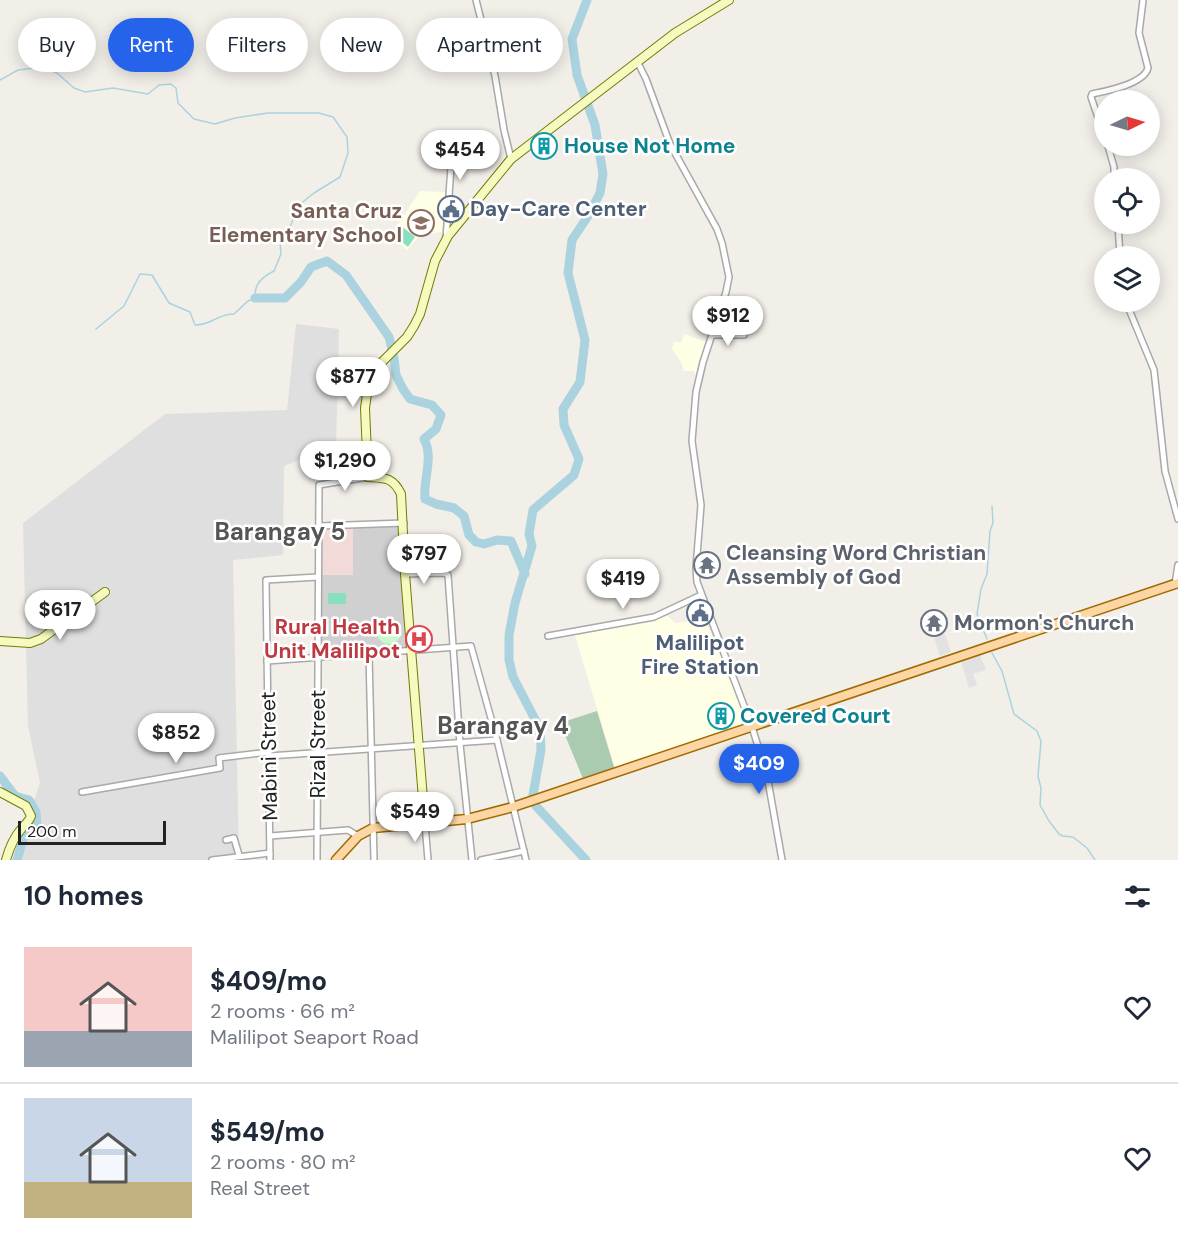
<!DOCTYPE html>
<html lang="en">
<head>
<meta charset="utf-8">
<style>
	body { margin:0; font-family:"DM Sans",sans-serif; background:#f2f2f3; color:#1f2937; height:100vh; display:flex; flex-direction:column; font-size:22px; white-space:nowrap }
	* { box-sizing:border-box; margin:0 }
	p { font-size:20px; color:#747a83 }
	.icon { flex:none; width:33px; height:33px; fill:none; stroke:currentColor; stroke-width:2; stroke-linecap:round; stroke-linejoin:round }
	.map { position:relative; height:860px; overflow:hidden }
	.panel { display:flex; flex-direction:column; background:#fff; flex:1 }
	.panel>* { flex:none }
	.banner { position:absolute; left:18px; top:18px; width:600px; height:54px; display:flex; gap:12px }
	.needle { width:39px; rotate:85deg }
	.buttons { position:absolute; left:1094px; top:90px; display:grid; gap:12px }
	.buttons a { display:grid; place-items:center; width:66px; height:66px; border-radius:50%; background:#fff; box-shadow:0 3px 15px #0003; font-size:30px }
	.scale { position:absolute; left:18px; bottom:15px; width:148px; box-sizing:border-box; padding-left:6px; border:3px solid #222; border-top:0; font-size:16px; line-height:21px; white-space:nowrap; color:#222; -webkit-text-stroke:4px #fff; paint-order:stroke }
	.price { position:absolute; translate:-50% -51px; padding:0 14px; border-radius:21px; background:#fff; color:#222; font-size:20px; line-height:39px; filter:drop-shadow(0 2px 3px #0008) }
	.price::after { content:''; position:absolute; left:50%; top:36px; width:18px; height:14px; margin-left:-9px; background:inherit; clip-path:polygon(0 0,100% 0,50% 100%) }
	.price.on { background:#2563eb; color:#fff }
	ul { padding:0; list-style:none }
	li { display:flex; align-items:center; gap:18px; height:150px; padding:0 24px }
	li+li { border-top:2px solid #e0e1e3 }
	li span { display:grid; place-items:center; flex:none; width:168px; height:120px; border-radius:0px; color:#555 }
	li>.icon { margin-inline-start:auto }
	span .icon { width:72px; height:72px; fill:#fffc; stroke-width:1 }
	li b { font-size:26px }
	h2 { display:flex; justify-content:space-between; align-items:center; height:72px; padding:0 24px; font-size:26px }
	.pill { padding:0 21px; border-radius:27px; background:#fff; box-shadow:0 3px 15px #0003; font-size:21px; line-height:54px }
	.pill.on { background:#2563eb; color:#fff }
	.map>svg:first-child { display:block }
	.residential { fill:#e0dfdf }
	.commercial { fill:#f2dad9 }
	.education { fill:#ffffe5 }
	.religious { fill:#d0d0d0 }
	.cemetery { fill:#aacbaf }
	.park { fill:#c8facc }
	.pitch { fill:#88e0be }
	.parking { fill:#e2e2e2 }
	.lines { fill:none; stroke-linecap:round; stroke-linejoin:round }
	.stream { stroke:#aad3df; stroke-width:1.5 }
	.river { stroke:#aad3df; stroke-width:9 }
	.street-casing { stroke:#a9a9a9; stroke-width:8 }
	.secondary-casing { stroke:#707d05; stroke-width:10 }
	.primary-casing { stroke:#a06b00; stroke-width:11 }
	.street { stroke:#fff; stroke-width:5 }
	.secondary { stroke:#f7fabf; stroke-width:8 }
	.primary { stroke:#fcd6a4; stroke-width:8 }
	.labels { text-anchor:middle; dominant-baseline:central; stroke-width:5; stroke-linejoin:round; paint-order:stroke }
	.culture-label { font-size:21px; font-weight:bold; fill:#0d838f; stroke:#fff; text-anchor:start }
	.service-label { font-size:21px; font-weight:bold; fill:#4e5e75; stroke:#fff; text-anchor:start }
	.education-label { font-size:21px; font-weight:bold; fill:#785e54; stroke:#fff; text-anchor:end }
	.worship-label { font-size:21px; font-weight:bold; fill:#5b616d; stroke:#fff; text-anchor:start }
	.health-label { font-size:21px; font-weight:bold; fill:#be3a42; stroke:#fff; text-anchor:end }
	.street-label { font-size:21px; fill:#222; stroke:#fff }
	.quarter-label { font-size:24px; font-weight:bold; fill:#555; stroke:#fff }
</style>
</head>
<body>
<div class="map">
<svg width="1178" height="860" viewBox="0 0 1178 860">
	<rect width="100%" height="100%" fill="#f2efe9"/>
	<!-- residential -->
	<path class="residential" d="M296 324 339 329 336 446 284 466 283 555 233 560 239 860H14L40 783 28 726 23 523 165 414 287 410Z"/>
	<!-- commercial -->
	<path class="commercial" d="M321 528H353V575H320Z"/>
	<!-- education -->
	<g class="education">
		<path d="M420 191 445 192 442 232 420 235 407 250 390 236Z"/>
		<path d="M684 334 707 342 697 377 694 371H684L681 362 672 349 674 341 681 343Z"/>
		<path d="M668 616 675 623 705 620 750 724 615 769 575 635Z"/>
	</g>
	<!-- religious -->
	<path class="religious" d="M401 526 408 650 321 656 320 575H353V528Z"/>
	<!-- cemetery -->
	<path class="cemetery" d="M597 711 615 770 584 781 560 723Z"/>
	<!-- park -->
	<circle class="park" cx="389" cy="632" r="12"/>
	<!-- pitch -->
	<g class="pitch">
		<path d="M400 225 415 237 408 247 392 234Z"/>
		<rect x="328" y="593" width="18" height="11"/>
	</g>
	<!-- parking -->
	<g class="parking">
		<path d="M945 634 951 652 940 656 934 638Z"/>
		<path d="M980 655 986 670 973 674 977 685 969 688 961 661Z"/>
	</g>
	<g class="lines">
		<!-- stream -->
		<g class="stream">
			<path d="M0 80 18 70 43 67 57 73 74 88 85 92 113 88 148 94 159 85 171 84 176 88 178 103 194 119 215 124 235 118 268 113H319L333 117 347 137 348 153 340 177 314 193 299 205 290 227 280 242 281 254 274 271C262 277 254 284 255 298L248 301 234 314C216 314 213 325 195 325L190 312 169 303 152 275 140 274 124 306 96 329"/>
			<path d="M987 639 977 614 981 589 987 574 990 531 993 523 992 506"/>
			<path d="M992 653 1002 671 1014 714 1037 731 1041 741 1038 776 1041 788 1040 805 1049 821 1059 834 1063 836 1073 837 1087 848 1095 860"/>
		</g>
		<!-- river -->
		<g class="river">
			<path d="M255 298H285L301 282 311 267 327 261 346 275 389 337 394 358 396 375 403 389 410 399 432 405 441 415 436 429 424 439C434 457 423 479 425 499L436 504 454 508 464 516 469 535 476 542 484 544 497 540 511 541 525 574"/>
			<path d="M0 776 15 796 29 800 36 812 37 828 24 836 17 860"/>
			<path d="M586 860 535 805 533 795 541 750 540 729 513 677 509 660V635L515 603 532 546 529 534 533 510 574 475 579 459 564 425 563 409 580 382 585 340 568 273 572 240 588 216 600 193 603 174 595 125 577 75 572 39 587 0"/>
		</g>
		<defs>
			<g id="street">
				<path d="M476 0 495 76 504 130 511 159"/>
				<path d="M637 61 646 79 670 144 717 229 722 243 729 277 726 292 703 362 696 392 692 441 701 505 696 568 697 582 752 727 767 775 782 860"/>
				<path d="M1104 135 1091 97 1092 94C1107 91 1144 84 1148 68L1139 33 1143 0"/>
				<path d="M435 140 452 152 446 239"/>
				<path d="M1108 146 1114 167V178"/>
				<path d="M1118 224 1120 256"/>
				<path d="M1126 302 1154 370 1165 471 1178 519"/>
				<path d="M712 335H744"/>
				<path d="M319 526 404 523"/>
				<path d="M405 574 444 573 448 575 460 744 472 860"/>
				<path d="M1175 584 1178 565"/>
				<path d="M548 636 654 617 701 595"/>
				<path d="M369 655 374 860"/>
				<path d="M267 661 471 646 497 740 526 860"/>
				<path d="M269 756 497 740"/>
				<path d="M82 792 220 768 219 758 269 752"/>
				<path d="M425 824 428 860"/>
				<path d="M270 836 348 830 358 836"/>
				<path d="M226 840 234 838 239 855"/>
				<path d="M212 860 270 853"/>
				<path d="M270 860 266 580 318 577"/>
				<path d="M317 860 319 485 368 477"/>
				<path d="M481 860 524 851"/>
			</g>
			<g id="secondary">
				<path d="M0 641 30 643 41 639 105 592"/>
				<path d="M0 792 26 806 31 816C29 822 26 823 22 828 14 837 9 849 6 860"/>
				<path d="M425 824 405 574 401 494C393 477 385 478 368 477L365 408 369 380 374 370 407 337 414 326 420 314 435 261 448 236 511 159 675 33 729 0"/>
			</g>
			<path id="primary" d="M336 860 358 836 373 828 467 819 513 807 1178 583"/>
		</defs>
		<!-- street casing -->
		<use href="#street" class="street-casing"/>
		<!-- secondary casing -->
		<use href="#secondary" class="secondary-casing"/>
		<!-- primary casing -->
		<use href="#primary" class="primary-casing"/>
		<!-- street -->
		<use href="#street" class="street"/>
		<!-- secondary -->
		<use href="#secondary" class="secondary"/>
		<!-- primary -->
		<use href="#primary" class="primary"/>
	</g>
	<!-- icons -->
	<defs>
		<symbol id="building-ring" viewBox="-11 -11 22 22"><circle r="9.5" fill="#fff" stroke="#0f9aa8" stroke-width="1.5"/><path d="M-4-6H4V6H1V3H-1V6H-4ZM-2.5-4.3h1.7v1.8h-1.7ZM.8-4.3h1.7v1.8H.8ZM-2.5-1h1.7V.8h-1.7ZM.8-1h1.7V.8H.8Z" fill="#0f9aa8"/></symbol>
		<symbol id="civic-ring" viewBox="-11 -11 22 22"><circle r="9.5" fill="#fff" stroke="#5c6f8a" stroke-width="1.5"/><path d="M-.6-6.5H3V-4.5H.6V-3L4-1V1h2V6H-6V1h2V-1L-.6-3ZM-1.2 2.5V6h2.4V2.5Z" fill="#5c6f8a"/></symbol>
		<symbol id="school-ring" viewBox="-11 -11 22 22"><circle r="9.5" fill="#fff" stroke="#8d6e63" stroke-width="1.5"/><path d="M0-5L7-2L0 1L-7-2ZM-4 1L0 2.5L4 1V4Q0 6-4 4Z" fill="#8d6e63"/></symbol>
		<symbol id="temple-ring" viewBox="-11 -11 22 22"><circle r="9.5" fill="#fff" stroke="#6b7280" stroke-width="1.5"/><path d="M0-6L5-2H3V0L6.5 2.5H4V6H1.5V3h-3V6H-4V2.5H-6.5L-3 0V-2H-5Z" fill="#6b7280"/></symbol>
		<symbol id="hospital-ring" viewBox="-11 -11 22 22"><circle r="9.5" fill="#fff" stroke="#e0444e" stroke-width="1.5"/><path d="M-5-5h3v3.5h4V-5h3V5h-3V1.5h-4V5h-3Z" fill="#e0444e"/></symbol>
	</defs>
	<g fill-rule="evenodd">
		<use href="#building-ring" x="529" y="131" width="30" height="30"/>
		<use href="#civic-ring" x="436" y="194" width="30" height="30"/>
		<use href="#school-ring" x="406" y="208" width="30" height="30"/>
		<use href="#temple-ring" x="692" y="550" width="30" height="30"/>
		<use href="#civic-ring" x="685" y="598" width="30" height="30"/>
		<use href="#temple-ring" x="919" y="608" width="30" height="30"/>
		<use href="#hospital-ring" x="404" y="624" width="30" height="30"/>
		<use href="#building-ring" x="706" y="701" width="30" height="30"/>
	</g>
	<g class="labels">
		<!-- culture labels -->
		<g class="culture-label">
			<text x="564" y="146">House Not Home</text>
			<text x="740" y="716">Covered Court</text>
		</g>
		<!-- service labels -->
		<g class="service-label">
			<text x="470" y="209">Day-Care Center</text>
			<text x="700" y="643" text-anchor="middle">Malilipot<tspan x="700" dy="24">Fire Station</tspan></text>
		</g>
		<!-- education labels -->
		<g class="education-label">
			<text x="402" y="211">Santa Cruz<tspan x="402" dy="24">Elementary School</tspan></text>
		</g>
		<!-- worship labels -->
		<g class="worship-label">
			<text x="726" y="553">Cleansing Word Christian<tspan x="726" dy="24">Assembly of God</tspan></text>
			<text x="954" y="623">Mormon's Church</text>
		</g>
		<!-- health labels -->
		<g class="health-label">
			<text x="400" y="627">Rural Health<tspan x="400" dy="24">Unit Malilipot</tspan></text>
		</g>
		<!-- street labels -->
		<g class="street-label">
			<text transform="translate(318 744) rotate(-90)">Rizal Street</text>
			<text transform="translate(269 756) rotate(-91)">Mabini Street</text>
		</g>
		<!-- quarter labels -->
		<g class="quarter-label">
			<text x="280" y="531">Barangay 5</text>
			<text x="503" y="725">Barangay 4</text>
		</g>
	</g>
</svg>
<div class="buttons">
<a><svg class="needle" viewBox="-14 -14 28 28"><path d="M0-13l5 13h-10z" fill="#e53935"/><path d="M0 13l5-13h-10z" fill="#747a83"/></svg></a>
<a><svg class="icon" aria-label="locate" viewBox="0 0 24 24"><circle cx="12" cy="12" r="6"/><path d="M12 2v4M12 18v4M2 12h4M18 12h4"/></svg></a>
<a><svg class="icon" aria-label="layers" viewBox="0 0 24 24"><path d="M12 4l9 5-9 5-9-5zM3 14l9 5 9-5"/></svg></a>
</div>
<div class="scale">200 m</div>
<b class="price" style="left:460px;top:181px">$454</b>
<b class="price" style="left:728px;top:347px">$912</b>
<b class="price" style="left:353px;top:408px">$877</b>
<b class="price" style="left:345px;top:492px">$1,290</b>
<b class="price" style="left:424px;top:585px">$797</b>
<b class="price" style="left:623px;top:610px">$419</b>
<b class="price" style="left:60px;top:641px">$617</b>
<b class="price" style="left:176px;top:764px">$852</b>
<b class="price on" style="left:759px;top:795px">$409</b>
<b class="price" style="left:415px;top:843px">$549</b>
<div class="banner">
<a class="pill">Buy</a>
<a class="pill on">Rent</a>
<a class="pill">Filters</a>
<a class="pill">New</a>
<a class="pill">Apartment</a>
</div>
</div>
<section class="panel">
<h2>10 homes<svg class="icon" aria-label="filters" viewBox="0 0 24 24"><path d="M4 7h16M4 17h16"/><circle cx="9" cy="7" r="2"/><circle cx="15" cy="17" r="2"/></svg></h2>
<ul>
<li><span style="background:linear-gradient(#f6c9c9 70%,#9aa5b1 0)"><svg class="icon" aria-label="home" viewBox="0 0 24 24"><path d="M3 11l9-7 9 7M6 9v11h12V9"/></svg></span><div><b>$409/mo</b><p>2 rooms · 66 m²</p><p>Malilipot Seaport Road</p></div><svg class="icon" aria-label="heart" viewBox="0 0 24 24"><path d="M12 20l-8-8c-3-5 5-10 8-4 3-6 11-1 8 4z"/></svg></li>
<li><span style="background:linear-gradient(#c9d6e8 70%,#c2b280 0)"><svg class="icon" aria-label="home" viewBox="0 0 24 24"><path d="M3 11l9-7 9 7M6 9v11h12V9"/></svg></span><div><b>$549/mo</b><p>2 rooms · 80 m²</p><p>Real Street</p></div><svg class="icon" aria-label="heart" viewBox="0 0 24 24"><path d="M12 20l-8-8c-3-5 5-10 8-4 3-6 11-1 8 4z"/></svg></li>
</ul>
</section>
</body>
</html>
